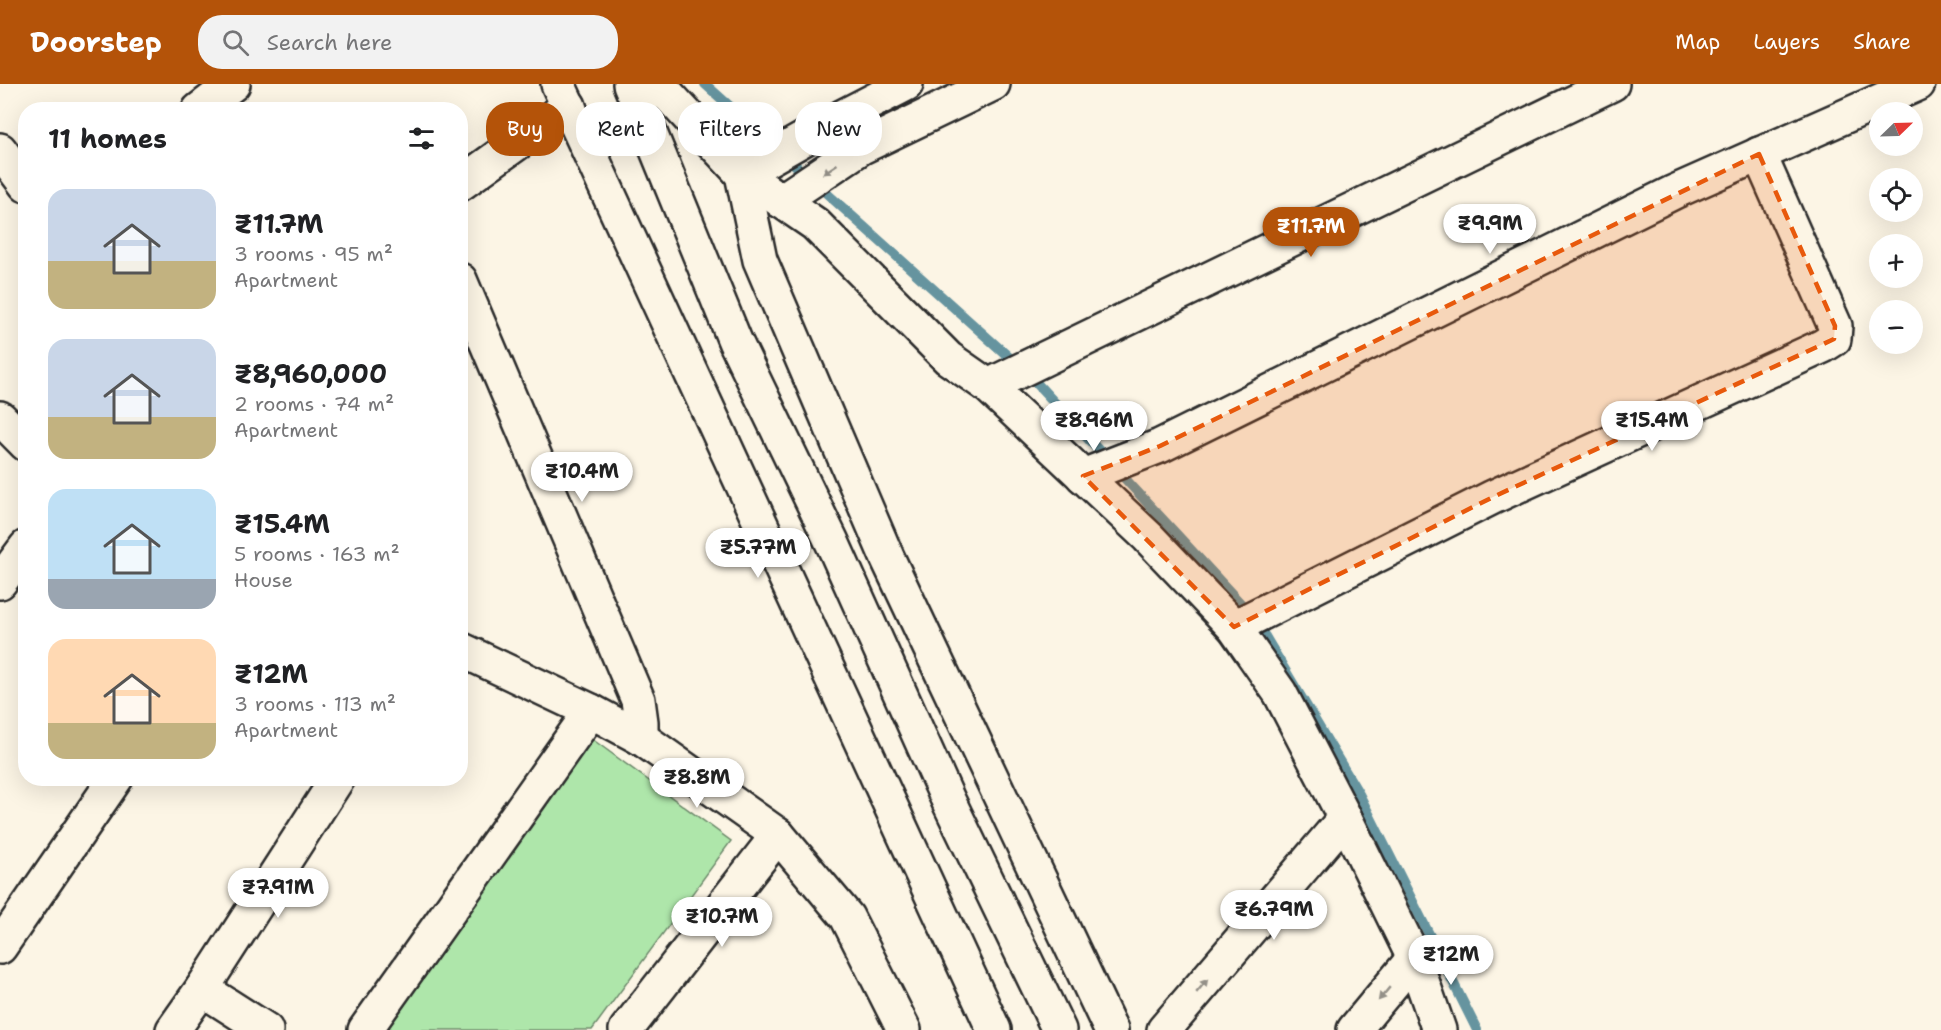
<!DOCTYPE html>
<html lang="en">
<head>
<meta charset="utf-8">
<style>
	body { margin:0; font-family:"Shantell Sans",sans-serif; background:#f2f2f2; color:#202124; height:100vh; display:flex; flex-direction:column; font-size:22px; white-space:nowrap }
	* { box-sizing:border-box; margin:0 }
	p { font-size:20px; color:#757577 }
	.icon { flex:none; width:33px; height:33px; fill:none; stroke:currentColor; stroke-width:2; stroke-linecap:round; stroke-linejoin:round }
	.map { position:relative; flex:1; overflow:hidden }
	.side { position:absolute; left:18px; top:18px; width:450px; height:684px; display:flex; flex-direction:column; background:#fff; border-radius:24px; box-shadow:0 6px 24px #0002 }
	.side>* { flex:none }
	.hud { position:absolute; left:486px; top:18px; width:570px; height:54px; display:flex; gap:12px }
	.needle { width:39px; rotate:67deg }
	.buttons { position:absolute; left:1869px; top:18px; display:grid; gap:12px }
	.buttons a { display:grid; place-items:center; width:54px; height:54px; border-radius:50%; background:#fff; box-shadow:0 6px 24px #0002; font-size:30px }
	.price { position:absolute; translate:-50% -51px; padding:0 14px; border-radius:21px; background:#fff; color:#222; font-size:20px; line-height:39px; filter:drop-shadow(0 2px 3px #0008) }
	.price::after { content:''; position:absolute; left:50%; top:36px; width:18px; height:14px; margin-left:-9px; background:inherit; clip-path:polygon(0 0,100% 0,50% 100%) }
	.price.active { background:#b45309; color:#fff }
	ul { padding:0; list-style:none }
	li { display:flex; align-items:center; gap:18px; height:150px; padding:0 30px }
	li span { display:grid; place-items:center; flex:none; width:168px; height:120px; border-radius:18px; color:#555 }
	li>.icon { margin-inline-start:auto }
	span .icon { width:72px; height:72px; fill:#fffc; stroke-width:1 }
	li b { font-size:26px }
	h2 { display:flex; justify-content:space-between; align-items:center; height:72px; padding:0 30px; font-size:26px }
	.tag { padding:0 21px; border-radius:24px; background:#fff; box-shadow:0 6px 24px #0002; font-size:21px; line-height:54px }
	.tag.active { background:#b45309; color:#fff }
	header { display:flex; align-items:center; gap:36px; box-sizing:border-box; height:84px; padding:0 30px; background:#b45309; color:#fff }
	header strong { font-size:28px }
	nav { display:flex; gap:33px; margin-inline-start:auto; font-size:21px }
	.search { width:420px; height:54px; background:#f2f2f2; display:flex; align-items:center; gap:15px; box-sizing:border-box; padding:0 21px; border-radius:24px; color:#757577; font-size:22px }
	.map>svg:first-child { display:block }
	.green { fill:#aee6aa; stroke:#6c886a; stroke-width:1.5 }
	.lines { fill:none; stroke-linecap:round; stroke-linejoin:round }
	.stream { stroke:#66949f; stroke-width:10 }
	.minor-casing { stroke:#2b2b2b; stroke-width:38 }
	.minor { stroke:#fcf5e5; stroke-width:33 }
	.oneway { fill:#949088 }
	.marked { fill:#e8590c; fill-opacity:0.2; stroke:#e8590c; stroke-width:4.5; stroke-dasharray:12 8; stroke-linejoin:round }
</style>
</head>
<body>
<header>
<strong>Doorstep</strong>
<div class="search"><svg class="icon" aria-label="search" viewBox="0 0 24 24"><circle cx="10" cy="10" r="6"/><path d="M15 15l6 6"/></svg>Search here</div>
<nav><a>Map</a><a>Layers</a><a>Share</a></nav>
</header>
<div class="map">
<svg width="1941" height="946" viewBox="0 0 1941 946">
	<rect width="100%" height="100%" fill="#fcf5e5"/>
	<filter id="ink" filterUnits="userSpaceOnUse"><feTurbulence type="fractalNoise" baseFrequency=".0167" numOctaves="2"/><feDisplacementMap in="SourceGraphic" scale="12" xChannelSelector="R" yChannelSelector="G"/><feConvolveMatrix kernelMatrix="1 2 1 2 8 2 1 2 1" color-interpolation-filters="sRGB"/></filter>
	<g filter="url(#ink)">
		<!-- green -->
		<path class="green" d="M592 655 731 757 592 946H387Z"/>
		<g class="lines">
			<!-- stream -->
			<path class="stream" d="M705 0 1029 291 1254 534 1359 710 1477 946"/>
			<defs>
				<g id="minor">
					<path d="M558 0 994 946"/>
					<path d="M630 0 735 257 832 458 949 718 1059 946"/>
					<path d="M658 0 742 90 815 140 948 274 988 302 1148 453 1234 543 1280 609 1345 734 1414 874 1439 946"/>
					<path d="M199 26 233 0"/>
					<path d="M0 66 26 101"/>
					<path d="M742 90 760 176 887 473 1111 946"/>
					<path d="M742 90 842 33 906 0"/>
					<path d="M460 100 569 22"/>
					<path d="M781 117 860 64 993 0"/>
					<path d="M460 196 638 616 641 638V654"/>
					<path d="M988 302 1612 0"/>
					<path d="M0 334 26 360"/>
					<path d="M1083 392 1160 362 1674 108 1918 0"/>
					<path d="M0 498 26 463"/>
					<path d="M1234 543 1493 413 1823 262 1834 255 1835 242 1759 70"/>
					<path d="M460 565 591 627 641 654 778 751 847 833 904 946"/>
					<path d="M0 863 116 694"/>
					<path d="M202 905 266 946"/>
					<path d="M173 946 202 905 338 694"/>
					<path d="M365 946 591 627"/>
					<path d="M626 946 778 751"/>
					<path d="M1164 946 1345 734"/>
					<path d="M1354 946 1414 874"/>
				</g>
			</defs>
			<!-- minor casing -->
			<use href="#minor" class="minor-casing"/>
			<!-- minor -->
			<use href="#minor" class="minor"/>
		</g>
		<!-- one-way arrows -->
		<defs><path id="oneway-solid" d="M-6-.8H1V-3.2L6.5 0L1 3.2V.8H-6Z" transform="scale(1.5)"/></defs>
		<g class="oneway">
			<use href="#oneway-solid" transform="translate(830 85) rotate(146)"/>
			<use href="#oneway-solid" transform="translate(1202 902) rotate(-50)"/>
			<use href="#oneway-solid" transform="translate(1384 910) rotate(130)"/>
		</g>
	</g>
	<!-- marked area -->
	<path class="marked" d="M1759 70 1835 242 1834 255 1493 413 1234 543 1083 392 1160 362Z"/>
</svg>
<div class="buttons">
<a><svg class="needle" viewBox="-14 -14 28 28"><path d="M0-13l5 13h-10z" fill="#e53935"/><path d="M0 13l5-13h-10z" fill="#757577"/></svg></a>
<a><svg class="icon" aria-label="locate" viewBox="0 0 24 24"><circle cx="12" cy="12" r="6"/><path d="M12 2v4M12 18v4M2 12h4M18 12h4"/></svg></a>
<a>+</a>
<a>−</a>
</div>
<b class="price" style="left:1490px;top:171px">₹9.9M</b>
<b class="price active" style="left:1311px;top:174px">₹11.7M</b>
<b class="price" style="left:1094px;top:368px">₹8.96M</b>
<b class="price" style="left:1652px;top:368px">₹15.4M</b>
<b class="price" style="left:582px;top:419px">₹10.4M</b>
<b class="price" style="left:758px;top:495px">₹5.77M</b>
<b class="price" style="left:697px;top:725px">₹8.8M</b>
<b class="price" style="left:278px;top:835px">₹7.91M</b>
<b class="price" style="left:1274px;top:857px">₹6.79M</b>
<b class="price" style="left:722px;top:864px">₹10.7M</b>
<b class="price" style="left:1451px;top:902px">₹12M</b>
<div class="hud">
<a class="tag active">Buy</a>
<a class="tag">Rent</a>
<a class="tag">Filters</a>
<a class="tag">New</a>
</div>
<section class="side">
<h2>11 homes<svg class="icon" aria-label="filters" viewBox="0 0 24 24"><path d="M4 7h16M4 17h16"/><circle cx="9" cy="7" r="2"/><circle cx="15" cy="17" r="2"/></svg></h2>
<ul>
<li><span style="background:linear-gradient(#c9d6e8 60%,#c2b280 0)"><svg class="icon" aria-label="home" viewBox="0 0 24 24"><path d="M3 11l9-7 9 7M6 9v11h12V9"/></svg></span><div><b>₹11.7M</b><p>3 rooms · 95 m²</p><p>Apartment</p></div></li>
<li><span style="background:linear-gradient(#c9d6e8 65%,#c2b280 0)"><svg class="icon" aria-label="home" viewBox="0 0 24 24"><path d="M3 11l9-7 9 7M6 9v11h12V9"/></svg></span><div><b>₹8,960,000</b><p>2 rooms · 74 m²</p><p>Apartment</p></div></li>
<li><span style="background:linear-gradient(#bfe0f5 75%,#9aa5b1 0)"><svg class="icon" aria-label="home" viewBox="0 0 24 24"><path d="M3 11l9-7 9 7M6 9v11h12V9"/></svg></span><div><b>₹15.4M</b><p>5 rooms · 163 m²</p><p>House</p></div></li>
<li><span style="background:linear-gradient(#ffd9b3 70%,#c2b280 0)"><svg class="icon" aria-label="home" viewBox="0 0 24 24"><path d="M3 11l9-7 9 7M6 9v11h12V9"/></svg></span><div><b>₹12M</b><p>3 rooms · 113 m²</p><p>Apartment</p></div></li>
</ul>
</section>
</div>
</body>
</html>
